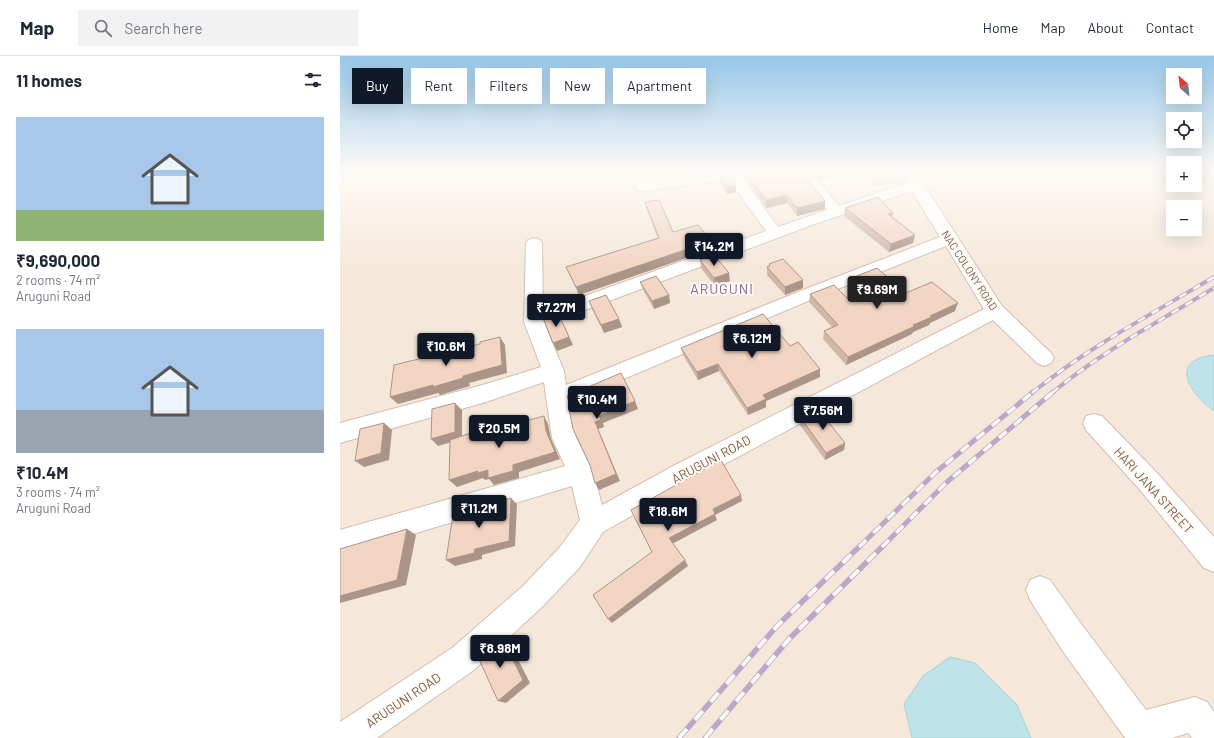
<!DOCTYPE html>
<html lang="en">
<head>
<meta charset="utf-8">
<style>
	body { margin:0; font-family:Barlow,sans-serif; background:#f2f2f3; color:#1f2937; height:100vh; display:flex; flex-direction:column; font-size:15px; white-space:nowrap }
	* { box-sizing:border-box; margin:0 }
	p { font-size:13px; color:#747a83 }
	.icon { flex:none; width:22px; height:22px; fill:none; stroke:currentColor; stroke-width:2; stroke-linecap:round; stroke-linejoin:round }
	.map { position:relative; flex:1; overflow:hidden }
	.side { display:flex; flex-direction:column; background:#fff; width:340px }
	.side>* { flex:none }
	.banner { position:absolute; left:12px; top:12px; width:380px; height:36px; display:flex; gap:8px }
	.needle { width:26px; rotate:332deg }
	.buttons { position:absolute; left:826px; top:12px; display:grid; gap:8px }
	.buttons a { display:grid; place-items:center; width:36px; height:36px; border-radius:0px; background:#fff; box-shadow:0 4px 16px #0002; font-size:20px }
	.price { position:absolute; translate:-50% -34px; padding:0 9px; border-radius:4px; background:#111827; color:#fff; font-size:13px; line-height:26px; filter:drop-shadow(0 1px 2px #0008) }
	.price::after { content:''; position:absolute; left:50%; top:24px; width:12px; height:9px; margin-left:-6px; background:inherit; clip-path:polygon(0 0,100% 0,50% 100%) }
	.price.active { background:#222; color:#fff }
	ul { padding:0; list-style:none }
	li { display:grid; align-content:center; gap:8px; height:212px; padding:0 16px }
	li span { display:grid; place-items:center; height:124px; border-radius:0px; color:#555 }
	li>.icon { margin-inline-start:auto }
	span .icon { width:72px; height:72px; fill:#fffc; stroke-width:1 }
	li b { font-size:17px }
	h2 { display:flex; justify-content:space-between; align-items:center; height:48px; padding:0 16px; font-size:17px }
	.tag { padding:0 14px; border-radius:0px; background:#fff; box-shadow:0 4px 16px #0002; font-size:14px; line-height:36px }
	.tag.active { background:#111827; color:#fff }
	header { display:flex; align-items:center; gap:24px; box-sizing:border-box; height:56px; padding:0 20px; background:#fff; border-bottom:1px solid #e0e1e3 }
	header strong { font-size:19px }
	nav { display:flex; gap:22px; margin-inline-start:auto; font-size:14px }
	.search { width:280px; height:36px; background:#f2f2f3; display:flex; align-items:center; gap:10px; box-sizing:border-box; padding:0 14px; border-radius:0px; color:#747a83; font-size:15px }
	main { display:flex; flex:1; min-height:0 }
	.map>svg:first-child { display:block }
	.residential { fill:#f5e8da; fill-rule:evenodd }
	.water { fill:#bfe3e8; stroke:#a5d3da }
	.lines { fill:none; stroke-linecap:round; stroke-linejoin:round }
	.minor-casing { stroke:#d1beb0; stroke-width:2 }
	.minor { fill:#fff; fill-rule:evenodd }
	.rail-far2-casing { stroke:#b9a8c9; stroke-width:4 }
	.rail-far1-casing { stroke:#b9a8c9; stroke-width:5 }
	.rail-casing { stroke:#b9a8c9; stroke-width:5.5 }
	.rail-far2 { stroke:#fffaf3; stroke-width:2.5; stroke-dasharray:8; stroke-linecap:butt }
	.rail-far1 { stroke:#fffaf3; stroke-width:3.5; stroke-dasharray:10; stroke-linecap:butt }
	.rail { stroke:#fffaf3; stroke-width:4; stroke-dasharray:12; stroke-linecap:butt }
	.wall { fill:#d1b7a8 }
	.shaded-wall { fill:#aa9588 }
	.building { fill:#f3d5c3; stroke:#aa9588 }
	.labels { text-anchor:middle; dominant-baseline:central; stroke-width:4; stroke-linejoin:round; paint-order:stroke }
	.far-street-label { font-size:11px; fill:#7a5c4d; stroke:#fffaf3 }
	.street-label { font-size:13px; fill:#7a5c4d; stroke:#fffaf3 }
	.neighbourhood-label { font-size:14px; letter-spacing:1px; fill:#846695; stroke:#fffaf3 }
</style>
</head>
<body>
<header>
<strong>Map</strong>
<div class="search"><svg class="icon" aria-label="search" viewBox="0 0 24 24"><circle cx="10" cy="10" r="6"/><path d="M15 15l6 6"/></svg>Search here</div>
<nav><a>Home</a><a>Map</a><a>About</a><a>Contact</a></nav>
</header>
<main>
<section class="side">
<h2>11 homes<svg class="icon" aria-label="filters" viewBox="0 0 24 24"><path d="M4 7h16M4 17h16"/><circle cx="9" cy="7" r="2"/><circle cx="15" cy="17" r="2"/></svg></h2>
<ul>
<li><span style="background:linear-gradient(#a9c7e8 75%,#8fb573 0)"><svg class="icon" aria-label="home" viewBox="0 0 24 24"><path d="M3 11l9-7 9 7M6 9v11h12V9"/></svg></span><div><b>₹9,690,000</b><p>2 rooms · 74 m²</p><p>Aruguni Road</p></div></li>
<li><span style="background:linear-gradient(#a9c7e8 65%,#9aa5b1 0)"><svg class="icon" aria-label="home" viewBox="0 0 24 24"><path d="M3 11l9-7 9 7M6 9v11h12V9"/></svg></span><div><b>₹10.4M</b><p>3 rooms · 74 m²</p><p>Aruguni Road</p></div></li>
</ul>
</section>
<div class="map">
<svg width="874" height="682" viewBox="0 0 874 682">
	<rect width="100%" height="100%" fill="#fdf6ec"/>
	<!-- residential -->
	<path class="residential" d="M0 117H833V129H855V117H874V682H0ZM833 151H855V173H833Z"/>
	<!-- water -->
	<g class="water">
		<path d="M874 299V355C849 337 828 304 874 299Z"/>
		<path d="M610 601 635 607 677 649 691 682H572L564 648 583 620Z"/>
	</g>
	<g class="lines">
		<defs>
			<g id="minor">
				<path d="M380 117H417L415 120 403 122 438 171 487 154 458 117H472L499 150 567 127 561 117H575L584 129 662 250 711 297 714 302 711 307 704 310 697 307 653 264 353 425 263 476 240 511 203 550 134 614 37 682H0V666L112 592 183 530 220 491 240 464 232 430 0 500V474L225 410 212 382 204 326 146 346 0 387V367L146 328 201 311 184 266 186 187 188 184 194 182 200 184 202 187 203 255 426 175 389 124 302 135 297 134 295 131 297 128 302 127ZM572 135 600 181 468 232 226 329 224 315 205 269 472 169ZM606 190 644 253 335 409 262 449 253 416 236 381 229 346 480 240Z"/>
				<path d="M754 358 762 360 819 419 874 481V516L864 512 801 435 746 374 743 367 746 360Z"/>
				<path d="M700 520 710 524 742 569 806 654 855 641 867 646 874 656V682H852L848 677 832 682H785L720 591 690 544 686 534 690 524Z"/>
			</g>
		</defs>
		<!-- minor casing -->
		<use href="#minor" class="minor-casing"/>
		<!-- minor -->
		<use href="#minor" class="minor"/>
		<defs>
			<g id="rail-far2">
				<path d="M692 337C747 292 812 258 874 221"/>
				<path d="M712 337C761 296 820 265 874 232"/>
			</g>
			<g id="rail-far1">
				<path d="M519 491 596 416 693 336"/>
				<path d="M542 491 607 426 713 336"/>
			</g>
			<g id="rail">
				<path d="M339 682 437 570 520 490"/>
				<path d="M365 682 449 583 543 490"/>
			</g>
		</defs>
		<!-- rail-far2 casing -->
		<use href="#rail-far2" class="rail-far2-casing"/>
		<!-- rail-far1 casing -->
		<use href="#rail-far1" class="rail-far1-casing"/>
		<!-- rail casing -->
		<use href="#rail" class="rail-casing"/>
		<!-- rail-far2 -->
		<use href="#rail-far2" class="rail-far2"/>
		<!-- rail-far1 -->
		<use href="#rail-far1" class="rail-far1"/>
		<!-- rail -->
		<use href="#rail" class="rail"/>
	</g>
	<!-- wall -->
	<g class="wall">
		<path d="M405 117H462L485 153 457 160 447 147 426 152 406 123Z"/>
		<path d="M473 117H509L508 119 479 123Z"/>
		<path d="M527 117H563L564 119 563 127 534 129Z"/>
		<path d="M380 119 396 129V136L387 138 380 127Z"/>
		<path d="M305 146 333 176 371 185 372 193 239 239 226 211 318 182 307 154Z"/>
		<path d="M505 152 552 161 575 179 573 187 549 196 504 160Z"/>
		<path d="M360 204 390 225 375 230 361 212Z"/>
		<path d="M429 208 463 232 445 239 427 219V211L429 210Z"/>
		<path d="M509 223 566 237 615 255 590 267 589 269 573 276 572 278 506 309 483 283 484 275 492 271 469 246 470 238 507 242 513 237 508 231Z"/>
		<path d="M300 226 329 239 330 247 314 253 303 234Z"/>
		<path d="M249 245 279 263 282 271 264 277 252 253Z"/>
		<path d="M450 290 480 313V321L426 345V351L408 359 379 315 358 324 343 299 341 292Z"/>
		<path d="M461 362 505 387 504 394 485 404 460 369Z"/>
	</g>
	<!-- shaded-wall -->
	<g class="shaded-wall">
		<path d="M360 117H371L361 118Z"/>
		<path d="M480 117H509L508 119 479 123Z"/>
		<path d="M396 129V136L387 138V130Z"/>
		<path d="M447 139V147L426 152V144Z"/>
		<path d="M485 145V153L457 160V152Z"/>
		<path d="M553 157 551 164 548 158Z"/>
		<path d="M575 179 573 187 549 196 551 188Z"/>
		<path d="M371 185 372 193 239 239 236 231Z"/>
		<path d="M389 217 390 225 375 230 374 222Z"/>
		<path d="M463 224V232L445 239V231Z"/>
		<path d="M329 239 330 247 314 253 312 245Z"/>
		<path d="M618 247 615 255 590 267 589 269 573 276 572 278 506 309 508 301 573 269 590 260Z"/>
		<path d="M218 257 233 289 217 295 213 287Z"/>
		<path d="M279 263 282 271 264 277 261 269Z"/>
		<path d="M160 281 165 289 167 317 129 327 130 330 100 339 98 337 58 348 50 341 123 320Z"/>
		<path d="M378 308 379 315 358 324 357 316Z"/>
		<path d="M480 313V321L426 345V351L408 359 407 352 423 339Z"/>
		<path d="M295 345 298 353 263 367 264 371 258 373 280 425 259 434 255 427V366L259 360Z"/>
		<path d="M115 347 122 354V383L98 390 91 383Z"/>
		<path d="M204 360 208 368 211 383 220 403 179 416V422L154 429 149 423 145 424 143 422 117 431 109 424 138 415 148 414 173 409 206 375Z"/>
		<path d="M44 367 52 374 49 404 24 411 15 405Z"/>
		<path d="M505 387 504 394 485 404 486 397Z"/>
		<path d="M401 439 402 445 375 459 377 464 332 488 329 482 373 453Z"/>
		<path d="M171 442 177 448 175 490 142 499V503L115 510 106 504 135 493Z"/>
		<path d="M67 473 76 479 66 529 0 547V540Z"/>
		<path d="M345 504 348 510 272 567 268 563Z"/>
		<path d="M161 580 168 584 190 627 166 647 158 645Z"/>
	</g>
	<!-- building -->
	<g class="building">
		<path d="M406 117H462L485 145 457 152 447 139 426 144Z"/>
		<path d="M532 117H563L564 119 535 122Z"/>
		<path d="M388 118 396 129 387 130 380 119Z"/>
		<path d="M538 141 553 157 548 158 575 179 551 188 505 152Z"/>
		<path d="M319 144 333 176 358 169 371 185 236 231 226 211 319 182 305 146Z"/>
		<path d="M374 199 389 217 374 222 360 204Z"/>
		<path d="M443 203 463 224 445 231 427 211 430 210 429 208Z"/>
		<path d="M537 212 566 237 592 226 618 247 590 260 592 261 573 269 575 270 508 301 484 275 498 269 470 238 494 229 507 242 517 233 509 223Z"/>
		<path d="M316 220 329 239 312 245 300 226Z"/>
		<path d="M266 239 279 263 261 269 249 245Z"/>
		<path d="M218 257 229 281 213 287 203 262Z"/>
		<path d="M423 258 450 290 458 286 480 313 423 339 426 343 407 352 378 308 357 316 341 292Z"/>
		<path d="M160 281 162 309 123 320V322L93 331V329L50 341 54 309 140 288V286Z"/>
		<path d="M281 317 295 345 259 360 261 364 255 366 276 418 255 427 250 409 233 373 229 353 231 352 227 340Z"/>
		<path d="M115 347V376L91 383 92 353Z"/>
		<path d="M478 353 505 387 486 397 461 362Z"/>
		<path d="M204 360 206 375 215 396 173 409V415L148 422V414L138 417V415L109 424 110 384 134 376V379Z"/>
		<path d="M44 367 41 397 15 405 20 373Z"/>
		<path d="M381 404 401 439 373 453 375 458 329 482 345 504 268 563 253 539 312 496 291 454Z"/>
		<path d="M171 442 169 485 135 493 134 497 106 504 113 459Z"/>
		<path d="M67 473 57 524 0 540V493Z"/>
		<path d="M161 580 183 624 158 645 138 601Z"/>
	</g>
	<!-- sky -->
	<linearGradient id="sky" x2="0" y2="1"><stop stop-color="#97c7e8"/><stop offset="0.55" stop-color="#fefbf6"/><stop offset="1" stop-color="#fefbf6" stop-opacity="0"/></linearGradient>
	<rect width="874" height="212" fill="url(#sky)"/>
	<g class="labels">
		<!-- far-street labels -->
		<g class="far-street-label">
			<text transform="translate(630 214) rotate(57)">NAC COLONY ROAD</text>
		</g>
		<!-- street labels -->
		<g class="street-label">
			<text transform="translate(371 403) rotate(-28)">ARUGUNI ROAD</text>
			<text transform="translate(814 434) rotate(48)">HARI JANA STREET</text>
			<text transform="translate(63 644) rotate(-34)">ARUGUNI ROAD</text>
		</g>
		<!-- neighbourhood labels -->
		<g class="neighbourhood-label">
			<text x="382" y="232">ARUGUNI</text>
		</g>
	</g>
</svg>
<div class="buttons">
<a><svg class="needle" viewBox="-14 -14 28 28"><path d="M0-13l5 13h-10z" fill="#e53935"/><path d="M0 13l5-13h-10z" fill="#747a83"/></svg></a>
<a><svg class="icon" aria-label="locate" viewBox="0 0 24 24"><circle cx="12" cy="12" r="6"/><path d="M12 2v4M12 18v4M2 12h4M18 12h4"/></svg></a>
<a>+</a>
<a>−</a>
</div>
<b class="price" style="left:374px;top:211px">₹14.2M</b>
<b class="price active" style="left:537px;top:254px">₹9.69M</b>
<b class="price" style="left:216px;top:272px">₹7.27M</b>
<b class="price" style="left:412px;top:303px">₹6.12M</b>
<b class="price" style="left:106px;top:311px">₹10.6M</b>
<b class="price" style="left:257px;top:364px">₹10.4M</b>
<b class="price" style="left:483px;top:375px">₹7.56M</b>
<b class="price" style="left:159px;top:393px">₹20.5M</b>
<b class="price" style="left:139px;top:473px">₹11.2M</b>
<b class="price" style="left:328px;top:476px">₹18.6M</b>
<b class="price" style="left:160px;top:613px">₹8.98M</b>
<div class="banner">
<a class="tag active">Buy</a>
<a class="tag">Rent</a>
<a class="tag">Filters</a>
<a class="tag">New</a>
<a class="tag">Apartment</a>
</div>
</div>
</main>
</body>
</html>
